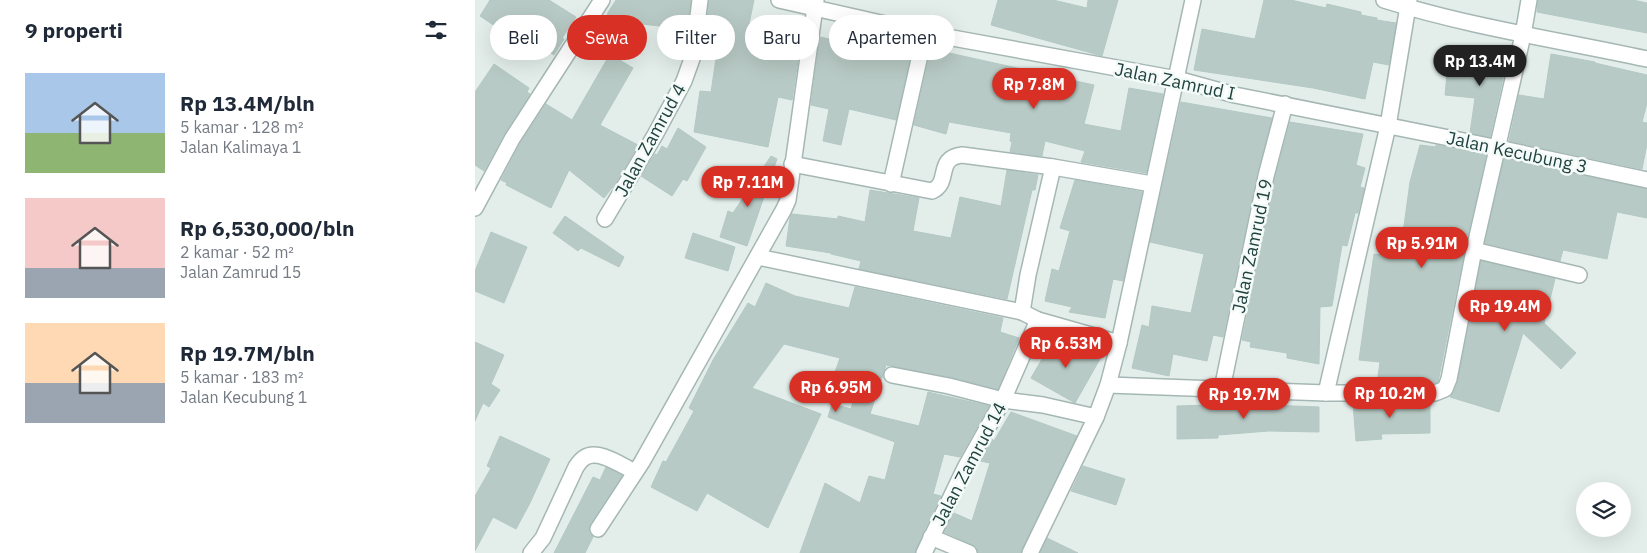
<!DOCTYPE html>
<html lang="id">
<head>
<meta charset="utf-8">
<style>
	body { margin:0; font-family:"IBM Plex Sans",sans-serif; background:#f2f2f3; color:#1f2937; height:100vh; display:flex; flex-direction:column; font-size:19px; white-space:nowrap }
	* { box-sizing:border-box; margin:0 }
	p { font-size:16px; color:#747a83 }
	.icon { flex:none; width:28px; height:28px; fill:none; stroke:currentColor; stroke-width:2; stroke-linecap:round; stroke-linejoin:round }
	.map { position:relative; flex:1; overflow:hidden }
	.details { display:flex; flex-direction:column; background:#fff; width:475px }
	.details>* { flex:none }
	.top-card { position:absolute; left:15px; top:15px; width:475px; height:45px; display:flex; gap:10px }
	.tools { position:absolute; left:1101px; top:482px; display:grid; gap:10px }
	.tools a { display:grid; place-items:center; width:55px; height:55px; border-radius:50%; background:#fff; box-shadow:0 5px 20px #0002; font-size:25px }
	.price { position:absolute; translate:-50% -42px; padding:0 11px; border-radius:18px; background:#d93025; color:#fff; font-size:16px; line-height:32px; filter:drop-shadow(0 1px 2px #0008) }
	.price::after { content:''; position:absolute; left:50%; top:30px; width:15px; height:11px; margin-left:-8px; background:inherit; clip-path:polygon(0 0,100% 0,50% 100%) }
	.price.on { background:#222; color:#fff }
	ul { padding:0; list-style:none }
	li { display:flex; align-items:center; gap:15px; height:125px; padding:0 25px }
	li span { display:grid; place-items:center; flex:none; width:140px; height:100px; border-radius:0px; color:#555 }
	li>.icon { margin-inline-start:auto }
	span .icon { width:60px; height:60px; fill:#fffc; stroke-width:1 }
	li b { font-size:21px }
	h2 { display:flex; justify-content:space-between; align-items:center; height:60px; padding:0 25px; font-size:21px }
	.pill { padding:0 18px; border-radius:22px; background:#fff; box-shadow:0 5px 20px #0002; font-size:18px; line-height:45px }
	.pill.on { background:#d93025; color:#fff }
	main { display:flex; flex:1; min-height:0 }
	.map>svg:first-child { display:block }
	.building { fill:#b8cac5; stroke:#b4c9c4 }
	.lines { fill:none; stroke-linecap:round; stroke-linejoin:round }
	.minor-casing { stroke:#a5b7b4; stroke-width:18 }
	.minor { stroke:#fff; stroke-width:15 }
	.labels { text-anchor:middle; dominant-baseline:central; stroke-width:5; stroke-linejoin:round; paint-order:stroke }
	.street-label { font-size:18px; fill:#20423e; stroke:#f4faf8 }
</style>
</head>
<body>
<main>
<section class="details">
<h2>9 properti<svg class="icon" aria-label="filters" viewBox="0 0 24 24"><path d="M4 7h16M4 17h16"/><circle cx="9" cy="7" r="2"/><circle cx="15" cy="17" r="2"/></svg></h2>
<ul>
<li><span style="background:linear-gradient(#a9c7e8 60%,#8fb573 0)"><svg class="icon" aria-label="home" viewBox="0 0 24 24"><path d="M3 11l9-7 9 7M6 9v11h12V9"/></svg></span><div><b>Rp 13.4M/bln</b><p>5 kamar · 128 m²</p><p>Jalan Kalimaya 1</p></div></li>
<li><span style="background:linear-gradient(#f6c9c9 70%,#9aa5b1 0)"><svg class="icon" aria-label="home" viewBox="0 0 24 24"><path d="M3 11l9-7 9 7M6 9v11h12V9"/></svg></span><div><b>Rp 6,530,000/bln</b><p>2 kamar · 52 m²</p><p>Jalan Zamrud 15</p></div></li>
<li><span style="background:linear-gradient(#ffd9b3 60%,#9aa5b1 0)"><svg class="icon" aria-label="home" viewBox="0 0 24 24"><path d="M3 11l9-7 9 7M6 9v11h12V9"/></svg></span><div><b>Rp 19.7M/bln</b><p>5 kamar · 183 m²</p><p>Jalan Kecubung 1</p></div></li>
</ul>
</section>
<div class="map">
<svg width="1172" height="553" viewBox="0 0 1172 553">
	<rect width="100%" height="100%" fill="#e3eeeb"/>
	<!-- building -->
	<g class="building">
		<path d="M15 0H74L101 17 87 38 89 39 79 55 39 30 35 36 5 16Z"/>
		<path d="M141 0H216L212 29 167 24 161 33 132 14Z"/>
		<path d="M234 0H279L274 24 327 34 317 100 303 97 293 147 219 132 225 91 236 92 245 32 231 31Z"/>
		<path d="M523 0H578L612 8 613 0H643L627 56 516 25Z"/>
		<path d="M789 0H816L851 8 852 4 886 12V15L902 18V20L921 23 914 65 898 62 890 99 838 88 719 70 727 29 780 39Z"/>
		<path d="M1063 0H1158L1172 3V33L1062 12Z"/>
		<path d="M364 23 438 44 421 120 374 109 366 145 348 141 354 109 336 105 345 37 359 40Z"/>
		<path d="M1009 46 1034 51 1015 137 995 133 1000 98 970 95 973 64 1006 66Z"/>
		<path d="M456 49 619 85 609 124 646 131 654 88 688 94 671 173 606 162 610 151 570 141 567 156 535 152 537 142 535 141 536 133 474 122 471 134 439 125Z"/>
		<path d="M135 54 158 68 125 125 163 145 140 184 129 198 94 170 76 208 31 185 32 183 26 180 45 144 71 104 97 120Z"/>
		<path d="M1076 54 1120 62V63L1172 75V103L1167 122 1172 123V144L1167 169 1034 141 1044 95 1069 99Z"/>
		<path d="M19 64 54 88 52 92 55 94 29 134 9 171 0 165V92Z"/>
		<path d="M706 102 797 118 782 174 748 337 738 335 732 361 698 354 694 376 657 368 667 325 674 327 677 306 716 313 729 254 675 242Z"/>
		<path d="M815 122 888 134 881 165 890 168 885 187 889 188 883 213H880L872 246 867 245 857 306 845 307 844 364 812 358V353L775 347 776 342 767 340 800 178Z"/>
		<path d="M203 128 231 147 212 181 208 179 197 196 166 176 180 154 182 155 187 146 192 149Z"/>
		<path d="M945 145 961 147V145L1011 155 990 248 963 382 958 384H902L905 362 884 360 899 254 914 256 920 231 928 233 935 182Z"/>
		<path d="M296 156 302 159 272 246 245 237 253 211 258 213Z"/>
		<path d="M1029 159 1172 189V218L1142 212 1132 259 1088 250 1085 261 1010 243Z"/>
		<path d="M532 170 563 175 560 190H557L532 299 384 269 386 261 356 254V253L311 246 315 218 317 214 363 219V216L390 222 395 190 444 198 438 231 476 238 485 197 526 206Z"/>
		<path d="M600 180 667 192 648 281 638 279 630 318 594 312 597 307 570 301 577 269 584 271 595 231 585 228Z"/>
		<path d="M90 216 149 257 144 267 106 248 103 251 78 233Z"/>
		<path d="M16 232 52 247 29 303 0 291V271Z"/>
		<path d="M218 233 260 247 253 271 210 258Z"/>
		<path d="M1006 261 1080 279 1069 323 1101 353 1086 369 1048 333 1024 412 975 397 979 392 983 381Z"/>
		<path d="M291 283 320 296 374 308 380 287 528 318 525 332 544 338 523 389 476 377 411 365 395 414 444 426 453 392 514 406 485 457 469 454 458 494 466 496 448 533 440 553H325L350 483 385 503 394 476 410 480 420 442 353 417 357 404 376 409 378 402 353 392 365 358 309 344 277 388 346 414 293 528 232 493 222 511 176 487 188 461 191 462 219 411 214 408 238 360 273 303 280 307Z"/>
		<path d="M581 335 625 359 600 403 556 378Z"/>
		<path d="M0 342 29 355 16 384 25 390 14 407 8 403 0 421Z"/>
		<path d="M887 402H955V433L906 434 907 439 881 441 878 403Z"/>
		<path d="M793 403V405L844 407V432L794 431 743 435V438L702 439V406Z"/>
		<path d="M536 412 602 436 546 553H503L502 548 498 545 469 532 479 513 497 521 515 463 505 461 517 439 519 441Z"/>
		<path d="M25 436 75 459 55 503 41 529 18 517 0 551V496L16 468 12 466Z"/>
		<path d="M608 466 650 479 641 505 596 491Z"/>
		<path d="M131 467 147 476 115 524 114 533 118 537 110 553H79L118 477 125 480Z"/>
		<path d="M572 538 603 553H565Z"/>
	</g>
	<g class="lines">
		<defs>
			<g id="minor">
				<path d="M304 0 450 33 702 79 760 95 1009 145 1172 180"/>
				<path d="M909 0C995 27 1084 40 1172 59"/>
				<path d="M317 164 457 191C476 183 460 158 487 155L578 167 677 184"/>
				<path d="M416 184 450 33"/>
				<path d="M0 208 37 139 127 0"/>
				<path d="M130 219 180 135 209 81 218 56 225 0"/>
				<path d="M999 250 1104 275"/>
				<path d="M283 257 547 312 563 320 644 343"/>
				<path d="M547 312 553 275 578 167"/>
				<path d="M417 375 474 386 528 400 568 405 621 417"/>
				<path d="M633 385 851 393H960L970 389 974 379 999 250 1048 35 1054 0"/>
				<path d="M747 389 791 176 810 104"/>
				<path d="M851 393 913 126 934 0"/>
				<path d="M123 529 167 462 309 209 313 200 341 0"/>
				<path d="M456 537 494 553"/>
				<path d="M56 553 68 538 101 467C103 464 106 460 109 458 123 448 147 466 160 472"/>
				<path d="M449 553 490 468 528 400 563 320"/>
				<path d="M555 553 621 417 633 385 644 343 718 0"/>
			</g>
		</defs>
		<!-- minor casing -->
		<use href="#minor" class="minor-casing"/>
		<!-- minor -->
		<use href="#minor" class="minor"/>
	</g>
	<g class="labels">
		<!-- street labels -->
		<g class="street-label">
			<text transform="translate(700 81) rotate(12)">Jalan Zamrud I</text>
			<text transform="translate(175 140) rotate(-61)">Jalan Zamrud 4</text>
			<text transform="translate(1042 152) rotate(12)">Jalan Kecubung 3</text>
			<text transform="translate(777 246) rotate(-78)">Jalan Zamrud 19</text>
			<text transform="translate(494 464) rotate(-62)">Jalan Zamrud 14</text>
		</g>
	</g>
</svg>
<div class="tools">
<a><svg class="icon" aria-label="layers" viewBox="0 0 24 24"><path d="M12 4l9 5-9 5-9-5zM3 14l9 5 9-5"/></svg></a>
</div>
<b class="price on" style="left:1005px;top:87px">Rp 13.4M</b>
<b class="price" style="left:559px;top:110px">Rp 7.8M</b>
<b class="price" style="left:273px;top:208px">Rp 7.11M</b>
<b class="price" style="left:947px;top:269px">Rp 5.91M</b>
<b class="price" style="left:1030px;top:332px">Rp 19.4M</b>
<b class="price" style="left:591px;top:369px">Rp 6.53M</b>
<b class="price" style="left:361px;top:413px">Rp 6.95M</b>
<b class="price" style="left:915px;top:419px">Rp 10.2M</b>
<b class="price" style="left:769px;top:420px">Rp 19.7M</b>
<div class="top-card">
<a class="pill">Beli</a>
<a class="pill on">Sewa</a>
<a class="pill">Filter</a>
<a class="pill">Baru</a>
<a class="pill">Apartemen</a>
</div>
</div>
</main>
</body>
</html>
